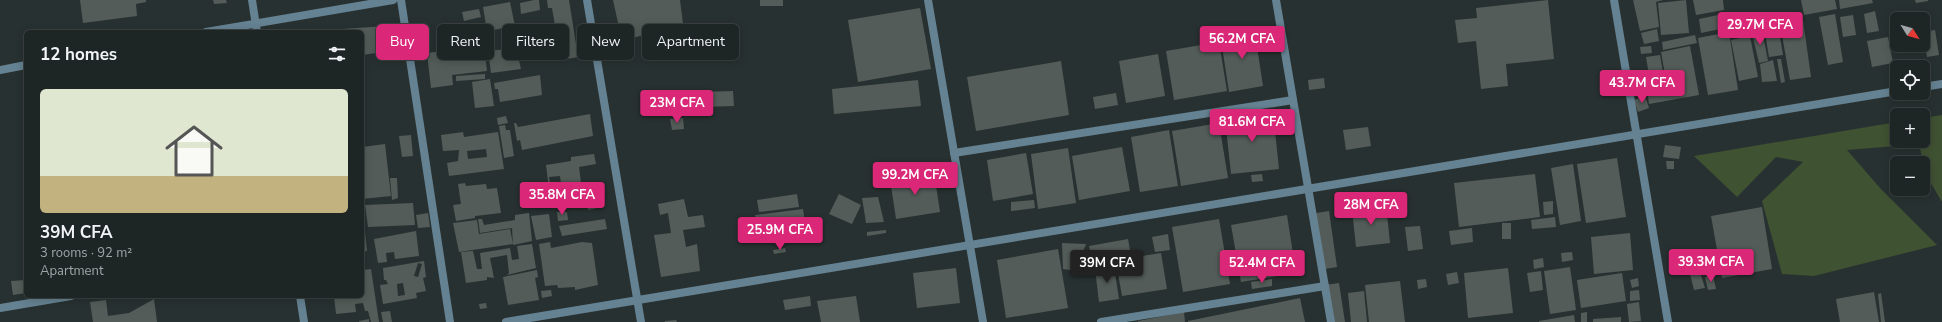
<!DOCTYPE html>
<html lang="en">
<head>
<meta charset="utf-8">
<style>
	body { margin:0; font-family:"Nunito Sans",sans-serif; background:#262d2d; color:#f1f3f6; height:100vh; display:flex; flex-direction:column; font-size:15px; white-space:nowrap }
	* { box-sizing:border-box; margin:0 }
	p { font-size:13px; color:#a1a5a7 }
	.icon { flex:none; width:22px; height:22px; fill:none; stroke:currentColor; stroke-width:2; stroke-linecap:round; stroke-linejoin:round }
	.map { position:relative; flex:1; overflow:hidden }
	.sheet { position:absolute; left:24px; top:30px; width:340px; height:268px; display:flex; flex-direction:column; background:#1e2525; border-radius:6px; box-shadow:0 2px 10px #0003,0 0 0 1px #3c4242 }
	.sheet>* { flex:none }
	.top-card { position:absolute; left:376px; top:24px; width:380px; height:36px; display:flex; gap:8px }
	.needle { width:26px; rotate:127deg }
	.buttons { position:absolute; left:1890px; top:12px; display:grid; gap:8px }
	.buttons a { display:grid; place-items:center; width:40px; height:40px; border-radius:6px; background:#1e2525; box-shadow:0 2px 10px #0003,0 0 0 1px #3c4242; font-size:20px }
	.price { position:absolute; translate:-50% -34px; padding:0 9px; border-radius:4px; background:#db2777; color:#fff; font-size:13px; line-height:26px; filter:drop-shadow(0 1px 2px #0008) }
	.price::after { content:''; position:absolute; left:50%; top:24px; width:12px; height:9px; margin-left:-6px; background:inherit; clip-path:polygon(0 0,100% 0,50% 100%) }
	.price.selected { background:#222; color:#fff }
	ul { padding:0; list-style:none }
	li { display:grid; align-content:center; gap:8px; height:212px; padding:0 16px }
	li span { display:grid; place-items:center; height:124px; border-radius:6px; color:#555 }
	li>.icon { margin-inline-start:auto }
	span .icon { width:72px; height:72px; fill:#fffc; stroke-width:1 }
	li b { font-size:17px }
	h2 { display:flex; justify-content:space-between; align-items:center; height:48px; padding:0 16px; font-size:17px }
	.chip { padding:0 14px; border-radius:6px; background:#1e2525; box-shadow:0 2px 10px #0003,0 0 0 1px #3c4242; font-size:14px; line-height:36px }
	.chip.selected { background:#db2777; color:#fff }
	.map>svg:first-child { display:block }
	.green { fill:#3f5232 }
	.building { fill:#535c58; fill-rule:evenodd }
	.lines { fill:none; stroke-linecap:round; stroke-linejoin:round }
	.minor { stroke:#658292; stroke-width:8 }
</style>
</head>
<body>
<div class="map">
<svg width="1942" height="322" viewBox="0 0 1942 322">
	<rect width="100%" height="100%" fill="#283131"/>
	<!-- green -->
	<path class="green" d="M1942 115V202L1926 175 1919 144 1847 150 1880 188 1937 245 1814 276 1782 274 1762 201 1803 162 1776 157 1737 197 1694 156 1897 122V141H1923V118Z"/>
	<!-- building -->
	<g class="building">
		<path d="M80 0H146V2L136 4 137 16 83 23Z"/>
		<path d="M213 0H226L227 3 214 4Z"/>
		<path d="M534 0H539L540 10 521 14 520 3Z"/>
		<path d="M547 0H569L578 57 561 60 552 8H548Z"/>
		<path d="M613 0H680L683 24 622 41Z"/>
		<rect x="760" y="0" width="23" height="6"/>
		<path d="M1548 0 1554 59 1506 64 1508 86 1481 89 1476 41 1458 43 1455 20 1477 18 1476 8Z"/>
		<path d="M1633 0H1663L1656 2 1659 27 1640 31Z"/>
		<path d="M1686 0 1689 33 1661 35 1658 3Z"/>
		<path d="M1693 0H1723L1724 10 1696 15Z"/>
		<path d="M1801 0H1835L1837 9 1804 15Z"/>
		<path d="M1839 0H1872L1873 3 1840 9Z"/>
		<path d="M1915 0H1928V1L1916 3Z"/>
		<path d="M510 2 515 26 487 31 483 7Z"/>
		<path d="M920 8 931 69 858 82 848 20Z"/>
		<path d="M479 9 481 17 464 21 462 12Z"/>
		<path d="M1875 11 1879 31 1867 33 1864 14Z"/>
		<path d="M1723 14 1725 28 1701 33 1699 19Z"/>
		<path d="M1835 14 1843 62 1828 65 1819 17Z"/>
		<path d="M1853 15 1856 35 1843 37 1840 17Z"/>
		<path d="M1803 20 1811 77 1790 80 1780 24Z"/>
		<path d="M480 25 483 43 458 45 457 29Z"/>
		<path d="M1778 25 1783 55 1769 57 1764 27Z"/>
		<path d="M387 26 389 44 399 43 398 50 362 55V32H341V29Z"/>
		<path d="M1254 27 1263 86 1229 92 1220 33Z"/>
		<path d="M1657 29 1659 41 1644 44 1641 33Z"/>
		<path d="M1743 30 1744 36 1732 37V32Z"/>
		<path d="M1762 30 1768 61 1759 63 1752 33Z"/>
		<path d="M1935 30 1939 55 1927 57 1923 32Z"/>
		<path d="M1729 32 1738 90 1708 95 1698 38Z"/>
		<path d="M1695 35 1697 43 1663 50 1662 42Z"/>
		<path d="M1750 36 1758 77 1739 81 1731 40Z"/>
		<path d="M1888 37 1893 63 1872 67 1867 41Z"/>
		<path d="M1219 42 1227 91 1174 100 1166 51Z"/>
		<path d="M484 46 487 71 452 75 453 85 431 88 427 53Z"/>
		<path d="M1651 46 1652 53 1641 54 1640 47Z"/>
		<path d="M1690 46 1699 95 1649 104 1647 90 1667 86 1661 52Z"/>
		<path d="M516 48 521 69 491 73 488 51Z"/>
		<path d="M1158 54 1165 96 1126 103 1119 61Z"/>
		<path d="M1660 55 1665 85 1651 87 1646 57Z"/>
		<path d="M1777 59H1781L1785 82 1781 83Z"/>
		<path d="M1773 60 1777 81 1762 82 1760 64Z"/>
		<path d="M1061 61 1069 115 976 131 967 77Z"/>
		<path d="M485 74V79L456 81V76Z"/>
		<path d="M540 75 542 95 500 102 498 89H495L494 83Z"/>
		<path d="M1324 78 1325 88 1309 90 1308 80Z"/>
		<path d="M490 79 494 106 475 108 472 82Z"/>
		<path d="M918 80 921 106 834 114 832 89Z"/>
		<path d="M733 91 734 106 702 107V92Z"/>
		<path d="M1116 93 1118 105 1095 109 1093 97Z"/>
		<path d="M1645 96 1649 108 1638 112 1634 100Z"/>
		<path d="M1273 112 1279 169 1231 174 1225 118Z"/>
		<path d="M590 114 593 136 522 150 520 140 517 141 514 123H516L518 127Z"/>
		<path d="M506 116 508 123 498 125 497 118Z"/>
		<path d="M683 118 684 129 672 130 670 119Z"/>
		<path d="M1219 123 1228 178 1181 186 1172 131Z"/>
		<path d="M505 125 506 130H510L514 156 504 158 499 126Z"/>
		<path d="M1368 127 1371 146 1346 150 1343 130Z"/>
		<path d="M1169 130 1178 186 1140 192 1131 137Z"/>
		<path d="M463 132 464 137 498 132 504 169 449 176 447 163 458 161 459 150 443 151 441 135ZM486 149 487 157 468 159 467 151Z"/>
		<path d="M411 135 413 156 402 157 399 136Z"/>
		<path d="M385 144 391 196 362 199V147Z"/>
		<path d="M1665 145 1681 147 1679 159 1663 157Z"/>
		<path d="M1122 147 1130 191 1079 200 1072 156Z"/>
		<path d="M1068 148 1076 203 1038 209 1031 154Z"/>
		<path d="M1026 153 1033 194 993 201 987 160Z"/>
		<path d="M594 154 596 164 579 167 583 199 551 205 546 165 571 161V157ZM560 176 562 193 552 195 549 177Z"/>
		<path d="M1617 158 1626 217 1586 223 1577 164Z"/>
		<path d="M1666 161H1674V169H1667Z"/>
		<path d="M1573 164 1581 221 1560 225 1551 168Z"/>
		<path d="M934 172 940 212 896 219 890 179Z"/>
		<path d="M1262 174 1263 181 1252 182 1251 175Z"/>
		<path d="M1535 174 1540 217 1459 227 1454 183Z"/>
		<path d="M390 178H397L398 198 392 200Z"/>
		<path d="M465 183 466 186 486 184 487 189 497 188 501 213 475 216V218L456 221 453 205 461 204 458 184Z"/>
		<path d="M797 194 799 207 759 212 757 200Z"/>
		<path d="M839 194 861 205 852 224 829 214Z"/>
		<path d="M878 197 884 222 866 223 862 198Z"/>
		<path d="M600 199 602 207 588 210 587 201Z"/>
		<path d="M684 199 688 217 703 215 705 227 683 230 686 247 697 244 700 271 661 277 654 235 671 233 668 213 660 215 658 204Z"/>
		<path d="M1034 200 1035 208 1011 211V202Z"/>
		<path d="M1553 201V214L1544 215 1543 202Z"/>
		<path d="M413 203 415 225 368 227 365 205Z"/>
		<path d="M1386 205 1390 243 1356 247 1352 209Z"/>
		<path d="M1762 207 1772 269 1722 278 1711 216Z"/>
		<path d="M803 209 807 237 762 241 755 215Z"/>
		<path d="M1329 211 1337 267 1319 270 1310 214Z"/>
		<path d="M557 212H567L568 220 558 221Z"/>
		<path d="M428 213 430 227 418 228 416 215Z"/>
		<path d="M529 213 532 241 513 245 512 228 480 233 478 219H482L484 225 515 220V215Z"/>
		<path d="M549 214 552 237 536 240 531 216Z"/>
		<path d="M1287 215 1296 273 1241 282 1231 225Z"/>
		<path d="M1555 217 1556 227 1532 229 1531 220Z"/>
		<path d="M362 218 364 230H362Z"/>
		<path d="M605 219 607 229 562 236 559 226Z"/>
		<path d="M1219 219 1230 284 1183 292 1172 227Z"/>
		<path d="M477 220 479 234 510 229 513 244 459 252 453 223Z"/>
		<rect x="1502" y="223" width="9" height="16"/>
		<path d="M1420 226 1423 249 1408 251 1405 227Z"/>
		<path d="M1472 228 1473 242 1451 245 1449 231Z"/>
		<path d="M886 230V233L867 236V232Z"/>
		<path d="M416 231 419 256 395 259 394 252 386 253 387 262 378 263 374 239Z"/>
		<path d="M362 232H365L367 251 362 252Z"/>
		<path d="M1630 233 1633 270 1594 274 1591 237Z"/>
		<path d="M1168 234 1170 250 1155 252 1152 237Z"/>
		<path d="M1128 239 1132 261 1093 268 1089 246Z"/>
		<path d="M550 242 551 248 582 242 592 243 598 285 575 290V287L558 288 557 285 545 286 539 244Z"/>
		<path d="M1062 243 1086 244 1076 271 1063 269Z"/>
		<path d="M532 244 536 268 507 275 509 273 507 255 490 258 494 278 487 277V280L466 283 461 252 473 251 477 269H482L480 253 510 248 512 260 519 259 517 246Z"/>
		<path d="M785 248 786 252 774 254 773 250Z"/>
		<path d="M1058 249 1068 308 1006 318 997 260Z"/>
		<path d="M1572 252 1573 260 1562 262 1561 253Z"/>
		<path d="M1161 253 1167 289 1122 296 1117 268 1143 264 1142 256Z"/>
		<path d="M1543 258 1544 267 1534 269 1533 260Z"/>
		<path d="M424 261 426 277 423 278 426 291 416 293 417 298 383 304 380 285 388 284 386 280H384L383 268ZM418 263 422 264 418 277 414 276ZM403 283 405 295 398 296 397 284Z"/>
		<path d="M1114 267 1119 299 1099 302 1095 269Z"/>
		<path d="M1570 267 1576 310 1550 314 1544 271Z"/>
		<path d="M956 268 960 303 917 308 913 273Z"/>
		<path d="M1508 268 1513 313 1468 318 1464 273Z"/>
		<path d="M371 269 379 322H371L368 311H365L363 303 355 304 356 312 336 314 334 296H362V270Z"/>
		<path d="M537 270 538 277 535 278 539 300 508 305 503 277Z"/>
		<path d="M1541 271 1543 290 1530 292 1527 273Z"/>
		<path d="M1457 272 1459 283 1448 285 1446 274Z"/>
		<path d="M1700 272 1705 288 1694 290 1690 274Z"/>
		<path d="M1622 273 1626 301 1581 308 1577 280Z"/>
		<path d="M1713 275 1716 289 1708 290 1705 277Z"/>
		<path d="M1638 278 1639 286 1632 288 1630 280Z"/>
		<path d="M1272 279V286L1252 289 1251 282Z"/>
		<path d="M1426 279 1427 287 1418 289 1417 280Z"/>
		<path d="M26 280V293L13 295 11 281Z"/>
		<path d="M1400 281 1405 322H1369L1365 285Z"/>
		<path d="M1339 283 1345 322H1331L1325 285Z"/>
		<path d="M551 290 552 296 542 298 541 291Z"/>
		<path d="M1639 290 1640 300 1630 301V291Z"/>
		<path d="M1364 291 1367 322H1351L1348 293Z"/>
		<path d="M1874 292 1879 322H1840L1836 299Z"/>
		<path d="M1881 293 1885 322H1881L1878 294Z"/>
		<path d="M810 296 811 306 785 310 783 300Z"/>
		<path d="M856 296 860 322H821L817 301Z"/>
		<path d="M1300 298 1305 322H1188V321Z"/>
		<path d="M154 299 157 322H93L90 302 106 300 108 316 129 313Z"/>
		<path d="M1639 302 1641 321 1629 322 1627 304Z"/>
		<path d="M486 303 487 308 480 309 479 304Z"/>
		<path d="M390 311 392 322H383L381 312Z"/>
		<path d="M1184 312 1185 322H1138V321Z"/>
		<path d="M1587 312V322H1581V313Z"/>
		<path d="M1574 315 1575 322H1539V321Z"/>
		<path d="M1621 317V322H1593V319Z"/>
		<path d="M369 319V322H359V321Z"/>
		<path d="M676 320 677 322H665V321Z"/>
	</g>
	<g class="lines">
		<!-- minor -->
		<g class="minor">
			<path d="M252 0 257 32"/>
			<path d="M401 0 450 322"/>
			<path d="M587 0 641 322"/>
			<path d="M928 0 983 322"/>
			<path d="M1276 0 1331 322"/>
			<path d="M1614 0 1668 322"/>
			<path d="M206 32 393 0"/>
			<path d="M0 70 26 65"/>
			<path d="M1923 87 1942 84"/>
			<path d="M954 153 1293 100"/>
			<path d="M300 296 304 322"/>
			<path d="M0 308 71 296"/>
			<path d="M506 322 1897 91"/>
			<path d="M1101 322 1325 286"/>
		</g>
	</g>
</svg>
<div class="buttons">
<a><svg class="needle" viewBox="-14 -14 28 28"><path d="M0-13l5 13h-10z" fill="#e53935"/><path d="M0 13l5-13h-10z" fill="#a1a5a7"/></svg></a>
<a><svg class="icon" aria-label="locate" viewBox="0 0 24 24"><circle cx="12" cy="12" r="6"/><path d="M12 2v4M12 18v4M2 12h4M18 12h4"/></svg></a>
<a>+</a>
<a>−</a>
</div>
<b class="price" style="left:1760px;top:46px">29.7M CFA</b>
<b class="price" style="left:1242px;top:60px">56.2M CFA</b>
<b class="price" style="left:1642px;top:104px">43.7M CFA</b>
<b class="price" style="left:677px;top:124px">23M CFA</b>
<b class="price" style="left:1252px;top:143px">81.6M CFA</b>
<b class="price" style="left:915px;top:196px">99.2M CFA</b>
<b class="price" style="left:562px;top:216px">35.8M CFA</b>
<b class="price" style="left:1371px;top:226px">28M CFA</b>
<b class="price" style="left:780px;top:251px">25.9M CFA</b>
<b class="price" style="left:1711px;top:283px">39.3M CFA</b>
<b class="price selected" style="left:1107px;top:284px">39M CFA</b>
<b class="price" style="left:1262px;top:284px">52.4M CFA</b>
<div class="top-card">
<a class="chip selected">Buy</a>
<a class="chip">Rent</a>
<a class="chip">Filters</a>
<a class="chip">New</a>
<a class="chip">Apartment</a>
</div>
<section class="sheet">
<h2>12 homes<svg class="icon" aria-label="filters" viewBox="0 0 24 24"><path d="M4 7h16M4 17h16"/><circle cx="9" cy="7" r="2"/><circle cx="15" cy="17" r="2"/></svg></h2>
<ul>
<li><span style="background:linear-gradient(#dfe7d0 70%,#c2b280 0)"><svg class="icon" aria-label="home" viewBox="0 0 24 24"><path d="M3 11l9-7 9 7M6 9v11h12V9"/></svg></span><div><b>39M CFA</b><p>3 rooms · 92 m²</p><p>Apartment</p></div></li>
</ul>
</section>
</div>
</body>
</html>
